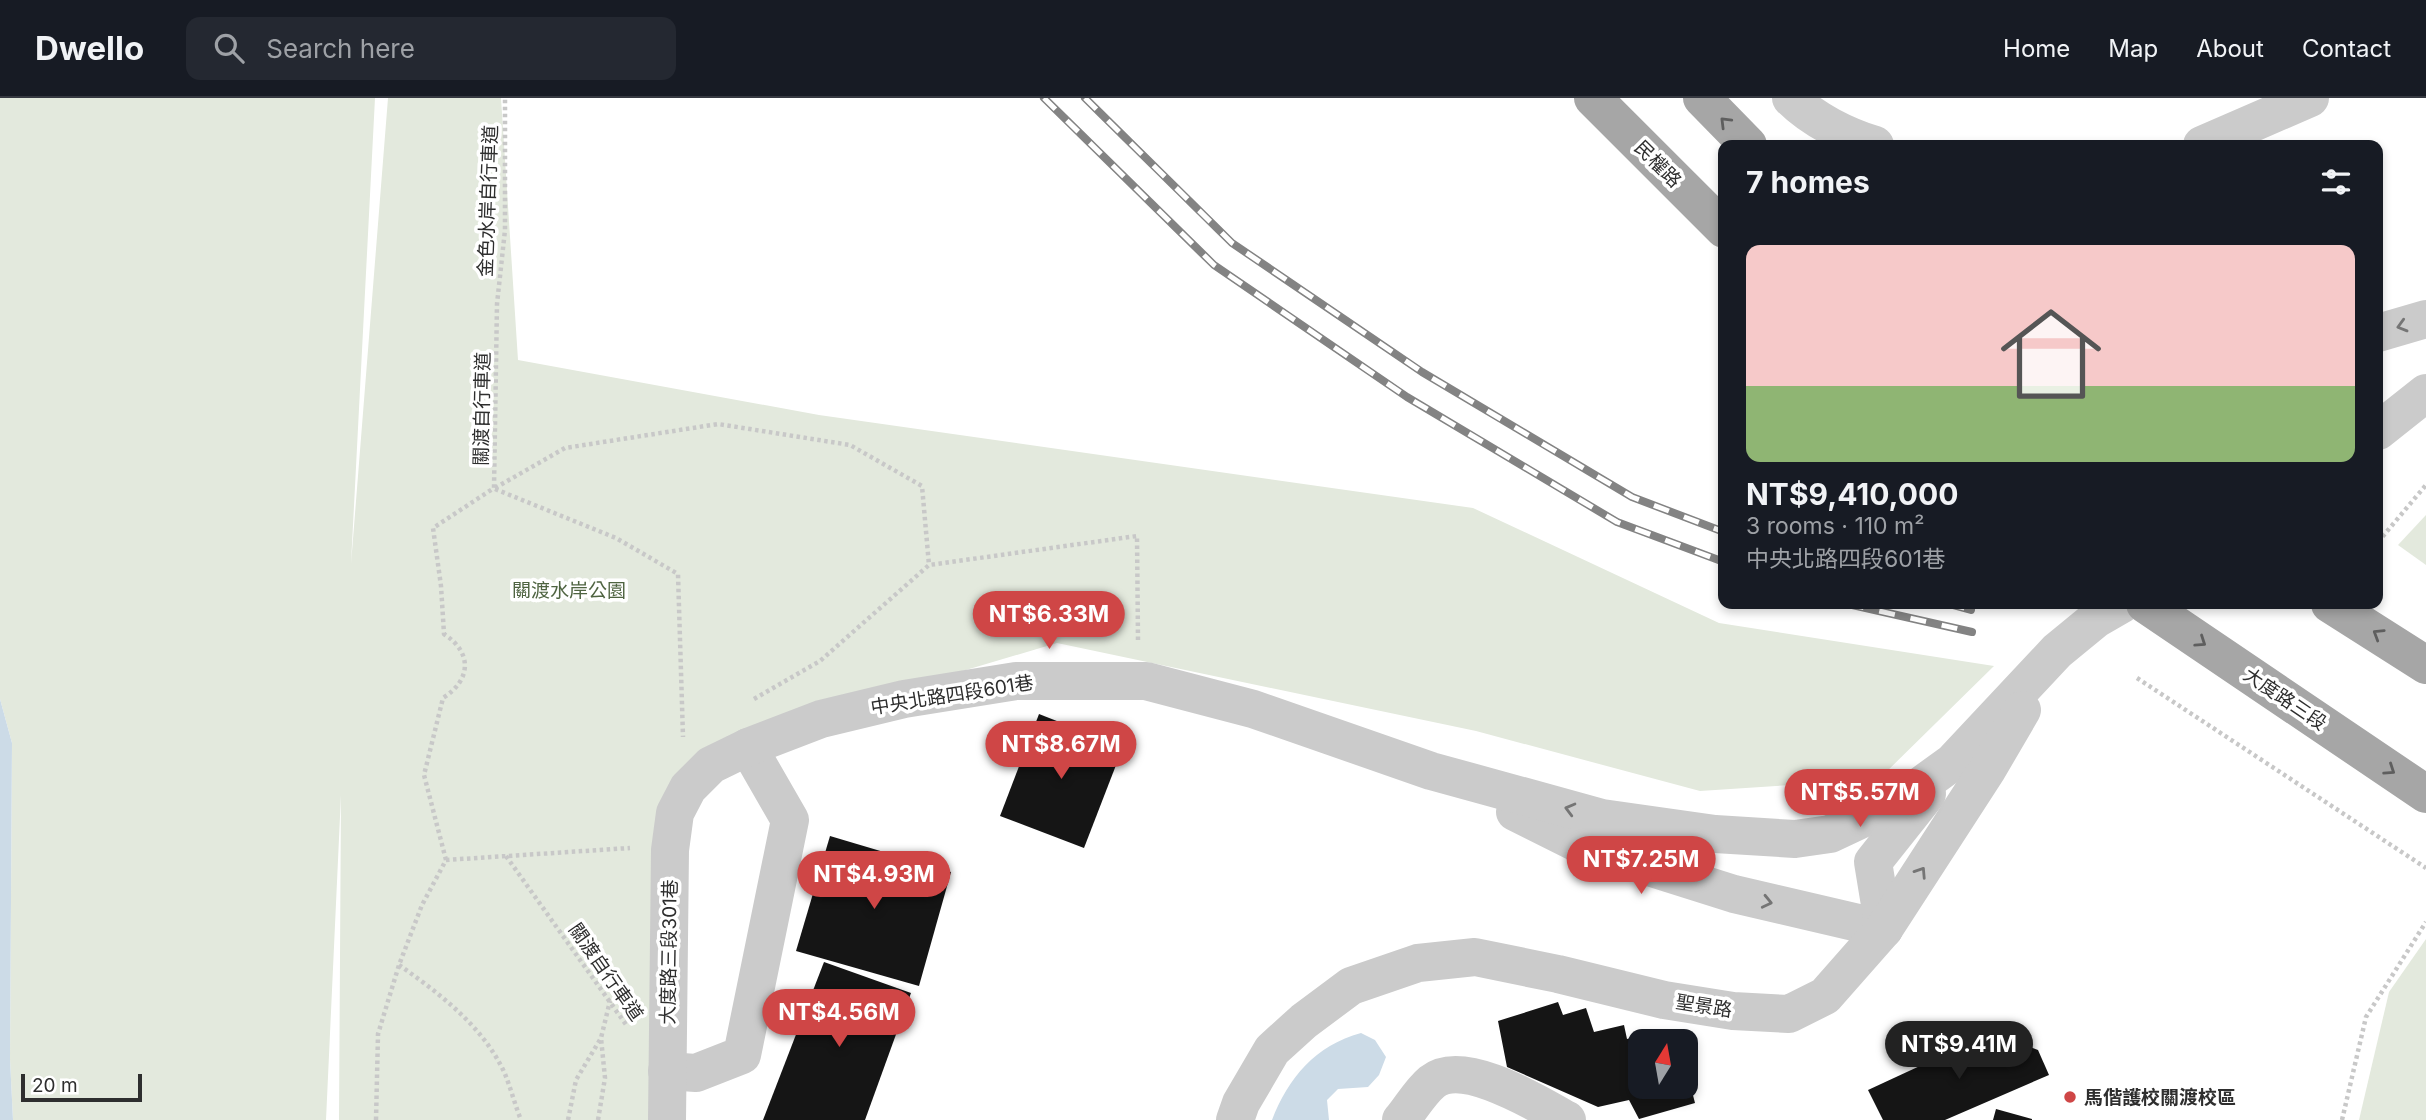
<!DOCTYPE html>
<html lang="en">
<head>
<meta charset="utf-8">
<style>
	body { margin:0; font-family:Inter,"Noto Sans TC",sans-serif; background:#242831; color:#f1f3f6; height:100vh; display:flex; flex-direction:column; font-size:26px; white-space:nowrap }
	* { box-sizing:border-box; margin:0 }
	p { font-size:23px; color:#9ea1a6 }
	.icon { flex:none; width:38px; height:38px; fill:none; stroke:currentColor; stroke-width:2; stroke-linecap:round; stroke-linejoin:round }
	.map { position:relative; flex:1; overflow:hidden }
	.sheet { position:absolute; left:1718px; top:42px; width:665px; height:469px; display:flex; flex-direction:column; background:#171b24; border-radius:14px; box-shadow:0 4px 10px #0003 }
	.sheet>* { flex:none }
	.needle { width:46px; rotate:11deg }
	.fabs { position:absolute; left:1628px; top:931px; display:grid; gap:14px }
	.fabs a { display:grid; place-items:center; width:70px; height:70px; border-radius:14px; background:#171b24; box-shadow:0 4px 10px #0003; font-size:35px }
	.scale { position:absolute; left:21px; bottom:18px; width:121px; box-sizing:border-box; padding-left:7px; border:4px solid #2e2e2e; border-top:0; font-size:19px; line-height:24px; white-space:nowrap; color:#2e2e2e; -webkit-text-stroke:5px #fff; paint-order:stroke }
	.price { position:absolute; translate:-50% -60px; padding:0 16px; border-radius:24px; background:#cf4646; color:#fff; font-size:23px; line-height:46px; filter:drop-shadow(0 2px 4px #0008) }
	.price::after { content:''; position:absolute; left:50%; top:42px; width:21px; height:16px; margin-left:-10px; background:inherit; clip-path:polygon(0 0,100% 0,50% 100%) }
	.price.current { background:#222; color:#fff }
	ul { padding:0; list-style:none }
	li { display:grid; align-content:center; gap:14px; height:371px; padding:0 28px }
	li span { display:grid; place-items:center; height:217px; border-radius:14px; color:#555 }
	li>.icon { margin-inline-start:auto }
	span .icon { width:126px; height:126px; fill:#fffc; stroke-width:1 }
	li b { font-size:30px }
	h2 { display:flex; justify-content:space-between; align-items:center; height:84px; padding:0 28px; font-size:30px }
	header { display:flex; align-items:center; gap:42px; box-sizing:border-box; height:98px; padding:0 35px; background:#171b24; border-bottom:2px solid #363941 }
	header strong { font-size:33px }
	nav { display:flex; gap:38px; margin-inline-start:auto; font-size:24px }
	.search { width:490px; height:63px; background:#242831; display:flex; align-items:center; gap:18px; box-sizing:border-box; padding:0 24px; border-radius:14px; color:#9ea1a6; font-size:26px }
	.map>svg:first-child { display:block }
	.green { fill:#e3e9dd }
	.water { fill:#ccdbe7 }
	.building { fill:#151515 }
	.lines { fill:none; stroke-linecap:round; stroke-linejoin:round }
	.path { stroke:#c8c8c8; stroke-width:4.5; stroke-dasharray:3.5 3.5; stroke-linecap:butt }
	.minor { stroke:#cbcbcb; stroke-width:38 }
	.major { stroke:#a6a6a6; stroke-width:38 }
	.rail-casing { stroke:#838383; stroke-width:8 }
	.rail { stroke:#fff; stroke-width:5; stroke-dasharray:16; stroke-linecap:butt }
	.oneway { stroke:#5e5e5e }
	.oneway2 { stroke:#757575 }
	.poi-dot { fill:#cf4646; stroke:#fff; stroke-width:2.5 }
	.labels { text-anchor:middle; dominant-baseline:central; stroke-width:7; stroke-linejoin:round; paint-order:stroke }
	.street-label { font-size:19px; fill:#2e2e2e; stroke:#fff }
	.park-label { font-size:19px; fill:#4f6441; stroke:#fff }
	.poi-label { font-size:19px; font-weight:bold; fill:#2e2e2e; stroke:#fff; text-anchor:start }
</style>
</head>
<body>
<header>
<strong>Dwello</strong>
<div class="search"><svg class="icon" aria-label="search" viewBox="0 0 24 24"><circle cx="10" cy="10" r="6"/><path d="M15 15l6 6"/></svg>Search here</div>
<nav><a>Home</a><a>Map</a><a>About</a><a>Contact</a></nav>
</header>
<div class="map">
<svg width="2426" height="1022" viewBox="0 0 2426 1022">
	<rect width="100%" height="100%" fill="#fff"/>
	<!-- green -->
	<g class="green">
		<path d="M0 0H375L351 466 388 0H501L518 262 819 317 1473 410 1719 525 1994 568 1879 681 1700 693 1476 633 1057 545 728 643 667 692V1022H339L341 697 326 1022H13L10 961 12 645 0 601Z"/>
		<path d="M2426 417V467L2398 447Z"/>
		<path d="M2426 841V1022H2359L2389 894Z"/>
	</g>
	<!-- water -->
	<g class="water">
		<path d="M0 601 12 645 10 961 13 1022H0Z"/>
		<path d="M1361 935 1375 942 1386 959 1379 977 1368 989 1338 991 1327 1002 1329 1022H1272C1288 980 1316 947 1361 935Z"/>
	</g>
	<!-- building -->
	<g class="building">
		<path d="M1039 616 1123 649 1084 750 1000 718Z"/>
		<path d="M830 738 951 774 919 888 796 853Z"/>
		<path d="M824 864 911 895 865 1022H763Z"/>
		<path d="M1558 904 1563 917 1586 910 1594 934 1624 927 1627 941 1649 936 1652 943H1640V989H1685L1686 970 1695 1005 1639 1021 1629 1002 1598 1009 1507 969 1498 923Z"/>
		<path d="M1991 935 2038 952 2049 977 1945 1022H1883L1868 992Z"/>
		<path d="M1996 1011 2032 1021V1022H1993Z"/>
	</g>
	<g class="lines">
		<!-- path -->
		<g class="path">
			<path d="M495 390 565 350 718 326 850 347 922 388 929 467"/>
			<path d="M495 391 616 440 678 476 683 639"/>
			<path d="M2378 444 2426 387"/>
			<path d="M2137 580 2426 770"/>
			<path d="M754 601 820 563 929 467 1137 438 1138 543"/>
			<path d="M506 758 627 928"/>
			<path d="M446 762 424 677 443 600C471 582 473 555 444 536L441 488 433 430 494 390 497 206 505 132V0"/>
			<path d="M446 762 630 750"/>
			<path d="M399 867C439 895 484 929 505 976 511 991 515 1007 521 1022"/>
			<path d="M376 1022 378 936 399 867 422 807 446 762"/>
			<path d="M568 1022 576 982 601 940 610 903"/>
			<path d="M598 1022 605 980 601 940"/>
			<path d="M2342 1022 2366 919 2426 824"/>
		</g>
		<!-- minor -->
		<g class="minor">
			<path d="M1791 0C1813 22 1846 38 1875 47"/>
			<path d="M2202 47 2310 0"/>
			<path d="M2378 235 2426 221"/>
			<path d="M2378 333 2426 295"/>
			<path d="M1515 714 1585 749 1734 796 1884 831"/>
			<path d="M1884 831 1873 764 1927 696"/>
			<path d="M667 973 696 975 742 957 790 722 748 649"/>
			<path d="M667 1022 670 752 675 715 688 690 711 667 748 649 821 621 904 601 1016 583H1146L1253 611 1431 673 1602 720 1715 736 1795 741 1830 736 1898 704 1953 664 2057 553 2096 521 2122 506"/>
			<path d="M1235 1022 1241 1005 1272 952 1304 923 1351 888 1418 865 1475 859 1558 876 1664 902 1733 913 1789 916 1825 898 1884 831 1987 672 2022 612"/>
			<path d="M1401 1022C1411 1010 1420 994 1432 984 1463 959 1538 1006 1567 1022"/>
		</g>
		<!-- major -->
		<g class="major">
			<path d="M1593 0 1724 131"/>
			<path d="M1702 0 1748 47"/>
			<path d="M2145 506 2426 696"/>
			<path d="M2330 506 2426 567"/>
		</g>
		<defs>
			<g id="rail">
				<path d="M1044 0 1214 167 1407 299 1617 424 1724 464"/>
				<path d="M1085 0 1232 145 1422 274 1632 399 1724 434"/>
				<path d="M1848 506 1972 534"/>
				<path d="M1949 506 1971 512"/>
			</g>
		</defs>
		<!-- rail casing -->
		<use href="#rail" class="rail-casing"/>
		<!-- rail -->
		<use href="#rail" class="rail"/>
	</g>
	<!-- one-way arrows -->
	<defs><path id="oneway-chevron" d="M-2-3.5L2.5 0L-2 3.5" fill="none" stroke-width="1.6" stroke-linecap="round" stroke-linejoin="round" transform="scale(1.75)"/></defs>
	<g class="oneway">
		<use href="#oneway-chevron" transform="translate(1725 24) rotate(-135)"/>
		<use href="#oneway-chevron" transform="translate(2378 536) rotate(-148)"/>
		<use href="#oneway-chevron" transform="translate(2201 544) rotate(34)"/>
		<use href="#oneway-chevron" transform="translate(2390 672) rotate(34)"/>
	</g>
	<g class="oneway2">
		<use href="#oneway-chevron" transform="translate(2402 228) rotate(164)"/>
		<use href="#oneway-chevron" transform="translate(1570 711) rotate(-165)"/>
		<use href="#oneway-chevron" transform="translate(1921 774) rotate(-57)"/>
		<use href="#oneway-chevron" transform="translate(1767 804) rotate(13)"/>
	</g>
	<!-- markers -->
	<circle class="poi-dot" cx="2070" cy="999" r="7"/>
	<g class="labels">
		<!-- street labels -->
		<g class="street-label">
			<text transform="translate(1658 66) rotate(45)">民權路</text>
			<text transform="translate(488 103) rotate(-88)">金色水岸自行車道</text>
			<text transform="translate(482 311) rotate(-89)">關渡自行車道</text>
			<text transform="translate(952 597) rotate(-9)">中央北路四段601巷</text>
			<text transform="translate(2285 601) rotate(34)">大度路三段</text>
			<text transform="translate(669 854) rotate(-89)">大度路三段301巷</text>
			<text transform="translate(606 874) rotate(55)">關渡自行車道</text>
			<text transform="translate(1704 908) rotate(9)">聖景路</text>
		</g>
		<!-- park labels -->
		<g class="park-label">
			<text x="569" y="492">關渡水岸公園</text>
		</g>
		<!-- poi labels -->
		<g class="poi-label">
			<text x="2084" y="999">馬偕護校關渡校區</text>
		</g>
	</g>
</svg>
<div class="fabs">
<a><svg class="needle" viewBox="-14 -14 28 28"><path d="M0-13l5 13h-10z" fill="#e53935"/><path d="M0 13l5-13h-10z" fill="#9ea1a6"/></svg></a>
</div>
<div class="scale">20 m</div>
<b class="price" style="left:1049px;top:553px">NT$6.33M</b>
<b class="price" style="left:1061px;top:683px">NT$8.67M</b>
<b class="price" style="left:1860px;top:731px">NT$5.57M</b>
<b class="price" style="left:1641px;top:798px">NT$7.25M</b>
<b class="price" style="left:874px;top:813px">NT$4.93M</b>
<b class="price" style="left:839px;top:951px">NT$4.56M</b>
<b class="price current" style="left:1959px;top:983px">NT$9.41M</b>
<section class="sheet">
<h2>7 homes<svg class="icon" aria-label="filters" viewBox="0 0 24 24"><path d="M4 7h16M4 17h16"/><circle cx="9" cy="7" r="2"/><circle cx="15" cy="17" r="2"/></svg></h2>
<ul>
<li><span style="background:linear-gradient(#f6c9c9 65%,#8fb573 0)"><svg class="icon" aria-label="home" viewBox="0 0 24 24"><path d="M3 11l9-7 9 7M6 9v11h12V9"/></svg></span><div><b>NT$9,410,000</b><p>3 rooms · 110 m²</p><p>中央北路四段601巷</p></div></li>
</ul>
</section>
</div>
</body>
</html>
